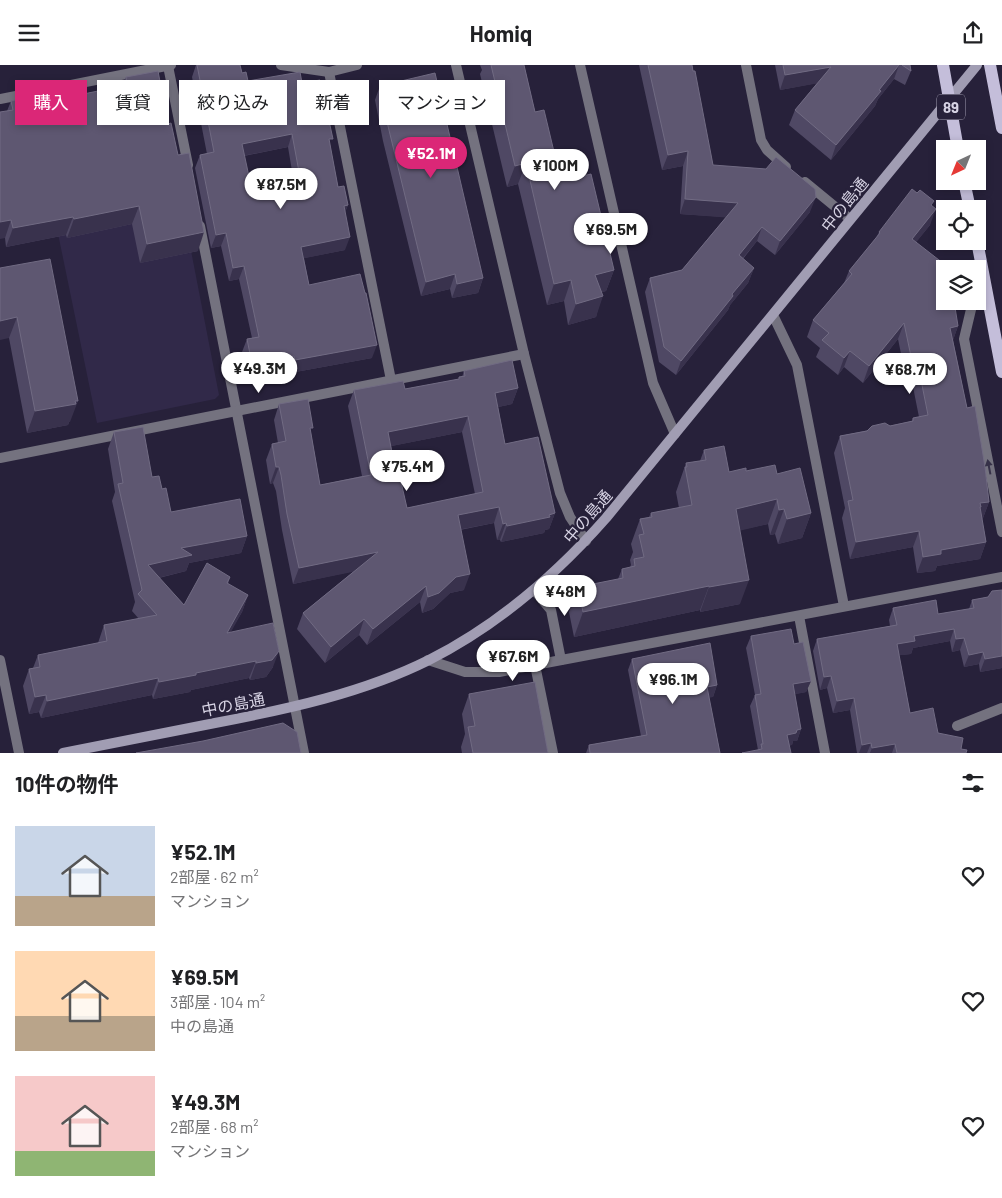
<!DOCTYPE html>
<html lang="ja">
<head>
<meta charset="utf-8">
<style>
	body { margin:0; font-family:Barlow,"Noto Sans JP",sans-serif; background:#f6f6f6; color:#202124; height:100vh; display:flex; flex-direction:column; font-size:19px; white-space:nowrap }
	* { box-sizing:border-box; margin:0 }
	p { font-size:16px; color:#757577 }
	.icon { flex:none; width:28px; height:28px; fill:none; stroke:currentColor; stroke-width:2; stroke-linecap:round; stroke-linejoin:round }
	.map { position:relative; height:688px; overflow:hidden }
	.details { display:flex; flex-direction:column; background:#fff; flex:1 }
	.details>* { flex:none }
	.banner { position:absolute; left:15px; top:15px; width:500px; height:45px; display:flex; gap:10px }
	.needle { width:32px; rotate:223deg }
	.buttons { position:absolute; left:936px; top:75px; display:grid; gap:10px }
	.buttons a { display:grid; place-items:center; width:50px; height:50px; border-radius:0px; background:#fff; box-shadow:0 2px 8px #0003; font-size:25px }
	.price { position:absolute; translate:-50% -42px; padding:0 11px; border-radius:18px; background:#fff; color:#222; font-size:16px; line-height:32px; filter:drop-shadow(0 1px 2px #0008) }
	.price::after { content:''; position:absolute; left:50%; top:30px; width:15px; height:11px; margin-left:-8px; background:inherit; clip-path:polygon(0 0,100% 0,50% 100%) }
	.price.on { background:#db2777; color:#fff }
	ul { padding:0; list-style:none }
	li { display:flex; align-items:center; gap:15px; height:125px; padding:0 15px }
	li span { display:grid; place-items:center; flex:none; width:140px; height:100px; border-radius:0px; color:#555 }
	li>.icon { margin-inline-start:auto }
	span .icon { width:60px; height:60px; fill:#fffc; stroke-width:1 }
	li b { font-size:21px }
	h2 { display:flex; justify-content:space-between; align-items:center; height:60px; padding:0 15px; font-size:21px }
	.pill { padding:0 18px; border-radius:0px; background:#fff; box-shadow:0 2px 8px #0003; font-size:18px; line-height:45px }
	.pill.on { background:#db2777; color:#fff }
	header { display:flex; justify-content:space-between; align-items:center; height:65px; padding:0 15px; background:#fff; font-size:22px; font-weight:700 }
	.map>svg:first-child { display:block }
	.built { fill:#312949 }
	.lines { fill:none; stroke-linecap:round; stroke-linejoin:round }
	.lane { stroke:#74727f; stroke-width:10 }
	.street { stroke:#74727f; stroke-width:10 }
	.secondary { stroke:#a19db3; stroke-width:10 }
	.primary { stroke:#c4beda; stroke-width:12 }
	.wall { fill:#4f4864; fill-rule:evenodd }
	.shaded-wall { fill:#39324d }
	.building { fill:#5e5771; stroke:#716b83; fill-rule:evenodd }
	.oneway { fill:#363148 }
	.labels { text-anchor:middle; dominant-baseline:central; stroke-width:4.5; stroke-linejoin:round; paint-order:stroke }
	.shield { fill:#27213a; stroke:#a29eb1; stroke-width:1 }
	.shield-label { font-size:15px; font-weight:bold; fill:#d7d3e4 }
	.street-label { font-size:16px; fill:#d7d3e4; stroke:#27213a }
</style>
</head>
<body>
<header><svg class="icon" aria-label="menu" viewBox="0 0 24 24"><path d="M4 6h16M4 12h16M4 18h16"/></svg>Homiq<svg class="icon" aria-label="share" viewBox="0 0 24 24"><path d="M12 15V3M7 8l5-5 5 5M5 13v7h14v-7"/></svg></header>
<div class="map">
<svg width="1002" height="688" viewBox="0 0 1002 688">
	<rect width="100%" height="100%" fill="#27213a"/>
	<!-- built -->
	<path class="built" d="M168 67 219 330 215 334 97 358 42 91Z"/>
	<g class="lines">
		<!-- lane -->
		<path class="lane" d="M957 661 1002 643"/>
		<!-- street -->
		<g class="street">
			<path d="M281 0 329 7 357 0"/>
			<path d="M456 0 524 289 560 428 570 452 586 476"/>
			<path d="M580 0 653 318 675 369"/>
			<path d="M746 0 761 75 767 85 786 102"/>
			<path d="M168 1 188 100"/>
			<path d="M329 7 391 315"/>
			<path d="M0 34 171 0"/>
			<path d="M805 117 850 154"/>
			<path d="M200 161 304 688"/>
			<path d="M973 236 964 274 1002 467"/>
			<path d="M773 250 797 300 844 541"/>
			<path d="M0 393 524 289"/>
			<path d="M535 526 551 545 561 595"/>
			<path d="M799 551 825 688"/>
			<path d="M0 595 19 688"/>
			<path d="M428 595 465 607H499L535 600 553 688"/>
			<path d="M535 600 1002 512"/>
		</g>
		<!-- secondary -->
		<path class="secondary" d="M63 688C113 678 164 668 215 658 288 644 363 628 429 595 498 560 555 511 606 453L977 0"/>
		<!-- primary -->
		<g class="primary">
			<path d="M943 0 958 84"/>
			<path d="M990 0 1002 63"/>
			<path d="M964 116 970 144"/>
			<path d="M977 176 1002 307"/>
		</g>
	</g>
	<!-- wall -->
	<g class="wall">
		<path d="M196 0H240L242 8 248 16 302 18 330 80 338 122 348 140 345 147V185L304 193 309 220 372 293 290 308 289 304 247 312 242 287 247 274 252 273 239 214 229 216 221 181 211 183 195 103 200 90 207 89 192 12ZM288 82 295 124 253 130 244 91Z"/>
		<path d="M480 0H524L535 47 561 116 614 205 606 226 602 227 596 252 568 260 564 236 547 240 518 119 507 122 480 9 482 5Z"/>
		<path d="M639 0H692L713 100 810 147 775 190 757 176 743 194 754 203 748 218 730 240 728 245 676 310 659 297 645 227 650 213 682 205 726 152 680 149 683 101 662 105Z"/>
		<path d="M775 0H910L911 6 905 20 894 14 878 34 875 41 831 95 789 60 795 45 817 18 780 25Z"/>
		<path d="M126 12 168 59 198 186 140 198 132 159 67 173 66 170 6 182 5 173 7 46 11 36 69 32 122 21Z"/>
		<path d="M380 21 483 213 478 228 452 233 450 224 421 231 383 76 375 35Z"/>
		<path d="M932 141 930 160 916 177 958 261 953 275 967 343 989 437 983 453 982 454 986 477 980 494 937 501 935 506 917 508 913 482 850 494 842 453 845 443 834 388 840 371 912 356 913 353 919 352 912 317 907 318 898 274 863 318 844 302 838 310 816 292 820 283 807 272 813 255 844 218 849 206 876 173 879 167Z"/>
		<path d="M0 203 70 357H69L68 360 27 368 9 273Z"/>
		<path d="M464 306 518 323 512 339 498 342 505 379 555 448 549 464 545 465 544 468 501 477 500 475H497L494 458 460 465 464 525 450 528 433 544 422 548 420 537 367 580 359 570 325 598 297 564 303 548 354 506 293 519 282 465 276 426 273 418 270 419 266 395 272 379 278 378 274 355 279 339 311 368 320 420 362 411 348 341 354 325 405 324 459 314V312H462ZM462 367 475 429 407 443 396 408 391 381Z"/>
		<path d="M114 367 152 412 162 424 171 447 247 471 241 488 189 498 186 506 159 513 184 540 230 512 228 519 248 530 242 547 230 567 273 602 266 612 250 615 249 613 191 625 190 627 153 634 152 630 41 653 39 647 29 649 23 621 29 604 33 603 38 590 98 578 104 560 139 554 132 546 135 537 112 436 115 427 108 384Z"/>
		<path d="M704 385 729 407 746 406 777 409 811 448 802 473 778 479 775 469 770 470 768 459 740 465V539L700 547V545L574 572 569 547 578 522 618 514 622 504 630 502 631 500 630 495 633 487 631 479 640 454 649 452 651 448 679 443 676 427 686 398 700 396Z"/>
		<path d="M1002 525V603L980 607 979 599 964 602 960 585 952 587 950 576 913 583 911 589 899 590 910 648 966 688H857L850 645 833 648 827 623 820 625 813 586 817 574 890 561 889 555 893 543 938 549 969 544 972 535 988 532Z"/>
		<path d="M751 571 794 579 811 616 806 627 794 629 801 664 797 676H793L792 680 758 685 750 641 755 630 746 583Z"/>
		<path d="M632 594 717 620 713 632H709L720 688H586L589 680 641 671 628 605Z"/>
		<path d="M469 629 548 688H462L461 682 465 669 462 649Z"/>
	</g>
	<!-- shaded-wall -->
	<g class="shaded-wall">
		<path d="M899 0 894 14 878 34 875 41 831 95 836 80Z"/>
		<path d="M831 2 825 17 780 25 785 10Z"/>
		<path d="M292 69 288 82 237 92 242 79Z"/>
		<path d="M688 86 683 101 662 105 668 90Z"/>
		<path d="M526 98 518 119 507 122 515 101Z"/>
		<path d="M816 132 810 147 775 190 780 176Z"/>
		<path d="M685 134 738 138 732 153 680 149Z"/>
		<path d="M348 140 343 153 344 141Z"/>
		<path d="M139 141 132 159 67 173 74 154Z"/>
		<path d="M936 144 930 160 906 190 912 174Z"/>
		<path d="M73 152 66 170 6 182 13 163Z"/>
		<path d="M11 155 5 173 0 174V157Z"/>
		<path d="M762 162 757 176 733 205 739 190Z"/>
		<path d="M204 167 198 186 140 198 147 179Z"/>
		<path d="M226 168 221 181 211 183 216 170Z"/>
		<path d="M350 172 345 185 296 195 301 182Z"/>
		<path d="M244 201 239 214 229 216 233 203Z"/>
		<path d="M754 203 748 218 730 240 728 245 676 310 681 296 732 229Z"/>
		<path d="M614 205 606 226 587 231 595 210Z"/>
		<path d="M455 209 450 224 421 231 426 217Z"/>
		<path d="M483 213 478 228 452 233 457 219Z"/>
		<path d="M571 215 564 236 547 240 554 219Z"/>
		<path d="M603 231 596 252 568 260 576 239Z"/>
		<path d="M17 252 9 273 0 275V256Z"/>
		<path d="M904 258 898 274 863 318 869 301Z"/>
		<path d="M958 261 952 278 950 263Z"/>
		<path d="M377 280 372 293 290 308 295 295Z"/>
		<path d="M850 286 844 302 838 310 844 293Z"/>
		<path d="M294 291 289 304 247 312 252 299Z"/>
		<path d="M918 300 912 317 907 318 913 301Z"/>
		<path d="M518 323 512 339 489 344 495 328Z"/>
		<path d="M78 336 70 357H69L68 360 27 368 35 346Z"/>
		<path d="M468 351 462 367 382 383 388 367Z"/>
		<path d="M276 402H279L273 418 270 419Z"/>
		<path d="M777 434 768 459 726 469 736 444Z"/>
		<path d="M989 437 983 453 977 454 980 438Z"/>
		<path d="M499 442 494 458 452 466 458 450Z"/>
		<path d="M784 444 775 469 770 470 779 445Z"/>
		<path d="M555 448 549 464 545 465 544 468 501 477 507 461Z"/>
		<path d="M811 448 802 473 778 479 787 454Z"/>
		<path d="M506 458 500 475H497L503 459Z"/>
		<path d="M919 466 913 482 850 494 856 477Z"/>
		<path d="M247 471 241 488 189 498 186 506 141 517 148 500 181 483Z"/>
		<path d="M986 477 980 494 937 501 935 506 917 508 923 492 941 485Z"/>
		<path d="M378 487 372 503 293 519 299 503Z"/>
		<path d="M470 509 464 525 450 528 433 544 422 548 428 532 456 512Z"/>
		<path d="M749 515 740 539 700 547 709 522Z"/>
		<path d="M426 521 420 537 367 580 373 564Z"/>
		<path d="M709 521 700 545 574 572 583 547Z"/>
		<path d="M248 530 242 547 221 585 227 568Z"/>
		<path d="M364 554 359 570 325 598 331 582Z"/>
		<path d="M954 564 950 576 913 583 911 589 893 591 897 579 914 571Z"/>
		<path d="M964 573 960 585 952 587 956 574Z"/>
		<path d="M279 586 273 602 266 612 250 615 256 598Z"/>
		<path d="M983 587 979 599 964 602 969 590Z"/>
		<path d="M1002 591V603L980 607 985 594Z"/>
		<path d="M256 596 249 613 191 625 190 627 153 634 159 617 196 608Z"/>
		<path d="M831 611 827 623 820 625 824 612Z"/>
		<path d="M158 613 152 630 41 653 47 636Z"/>
		<path d="M811 616 806 627 788 631 793 619Z"/>
		<path d="M717 620 713 632 703 634 707 622Z"/>
		<path d="M46 630 39 647 29 649 35 632Z"/>
		<path d="M854 633 850 645 833 648 837 636Z"/>
		<path d="M801 664 797 676H793L792 680 783 681 787 670 797 665Z"/>
		<path d="M871 678 867 688H859L862 680Z"/>
		<path d="M895 679 892 688H870L872 683Z"/>
	</g>
	<!-- building -->
	<g class="building">
		<path d="M197 0H240L242 8 246 7 248 16 300 7 302 18 320 15 333 74H329L338 122 344 121 348 140 344 141 350 172 301 182 309 220 360 209 365 228H366L377 280 295 295 294 291 252 299 247 274 259 272 244 201 233 203 226 168 216 170 200 90 214 87ZM292 69 302 123 253 130 242 79Z"/>
		<path d="M491 0H524L535 47 544 45 561 116 591 109 614 205 595 210 603 231 576 239 571 215 554 219 526 98 515 101Z"/>
		<path d="M648 0H692L693 6H695L713 100 766 104 776 92 815 124 816 132 780 176 762 162 739 190 754 203 732 229 733 231 681 296 664 282 650 213 682 205 738 138 685 134 688 86 668 90Z"/>
		<path d="M783 0H899L879 25 881 26 836 80 795 45 831 2 785 10Z"/>
		<path d="M902 0H910L911 6Z"/>
		<path d="M158 6 168 59 171 58 178 90 189 88 204 167 147 179 139 141 74 154 73 152 13 163 11 155 0 157V47L13 45 11 36 39 29 67 24 69 32 127 20 126 12Z"/>
		<path d="M435 8 483 213 457 219 455 209 426 217 388 61 380 21Z"/>
		<path d="M912 124 917 128 920 125 934 136 931 140 936 144 912 174 948 202V204H945V236H954L958 261 950 263 967 343 975 341 985 402 989 437 980 438 981 442H980L986 477 941 485V489L923 492 919 466 856 477 848 436 853 435 840 371 867 366 872 361 885 358 890 361 913 356V353L928 350 918 300 913 301 904 258 869 301 850 286 844 293 822 275 829 268 813 255 852 209 849 206 880 168 879 167Z"/>
		<path d="M50 194 78 336H75L76 339 35 346 17 252 0 256V203Z"/>
		<path d="M512 295 518 323 495 328 505 379 538 372 555 448 549 450 550 452 507 461 506 458 503 459 499 442 458 450 470 509 456 512 439 528 428 532 426 521 373 564 364 554 331 582 303 548 378 487 299 503 287 449 281 410 279 402H276L272 379 286 376 279 339 308 334 313 363H310L320 420 371 410 354 325 403 316 405 324 459 314V312L465 311 464 306ZM468 351 483 427 407 443 399 408H396L388 367Z"/>
		<path d="M143 362 152 412 159 411 162 424 166 423 171 447 240 434 247 471 181 483 192 490 148 500 184 540 207 498 230 512 227 518 248 530 227 568 273 558 279 586 272 595 256 598V596L196 608V610L159 617 158 613 47 636 46 630 35 632 29 604 40 602 38 590 107 576 104 560 157 550 138 529 142 525 118 419 123 418 114 367Z"/>
		<path d="M724 381 729 407 746 403V406L775 400 777 409 800 403 811 448 787 454 784 444 779 445 777 434 736 444 749 515 709 522V521L583 547 578 522 623 513 622 504 635 501 634 494 644 492 639 470 644 469 640 454 652 452 651 448 692 440 685 402H687L686 398 706 395 704 385Z"/>
		<path d="M1002 525V591L985 594 983 587 969 590 964 573 956 574 954 564 914 571 915 576 897 579 910 648 933 643 938 668 963 673 961 684 967 685 966 688H897L895 679 872 683 871 678 862 680 854 633 837 636 831 611 824 612 817 574 897 560 893 543 936 535 938 549 974 543 972 535 988 532 992 526Z"/>
		<path d="M791 564 794 579 803 577 811 616 793 619 801 664 797 665 796 668 787 670 791 688H742L762 684 761 679H763L755 630 761 629 751 571Z"/>
		<path d="M710 578 717 620 707 622 720 688H590L589 680 647 670 632 594Z"/>
		<path d="M535 617 548 688H473L468 662 475 661 469 629Z"/>
		<path d="M283 658 297 667 301 688H136L203 676Z"/>
	</g>
	<!-- one-way arrows -->
	<defs><path id="oneway-solid" d="M-6-.8H1V-3.2L6.5 0L1 3.2V.8H-6Z" transform="scale(1.25)"/></defs>
	<use class="oneway" href="#oneway-solid" transform="translate(989 402) rotate(-101)"/>
	<g class="labels">
		<!-- shield labels -->
		<rect class="shield" x="937" y="29.5" width="28" height="25" rx="4"/>
		<g class="shield-label">
			<text x="951" y="42">89</text>
		</g>
		<!-- street labels -->
		<g class="street-label">
			<text transform="translate(844 139) rotate(-51)">中の島通</text>
			<text transform="translate(587 451) rotate(-49)">中の島通</text>
			<text transform="translate(233 639) rotate(-11)">中の島通</text>
		</g>
	</g>
</svg>
<div class="buttons">
<a><svg class="needle" viewBox="-14 -14 28 28"><path d="M0-13l5 13h-10z" fill="#e53935"/><path d="M0 13l5-13h-10z" fill="#757577"/></svg></a>
<a><svg class="icon" aria-label="locate" viewBox="0 0 24 24"><circle cx="12" cy="12" r="6"/><path d="M12 2v4M12 18v4M2 12h4M18 12h4"/></svg></a>
<a><svg class="icon" aria-label="layers" viewBox="0 0 24 24"><path d="M12 4l9 5-9 5-9-5zM3 14l9 5 9-5"/></svg></a>
</div>
<b class="price on" style="left:431px;top:114px">¥52.1M</b>
<b class="price" style="left:555px;top:126px">¥100M</b>
<b class="price" style="left:281px;top:145px">¥87.5M</b>
<b class="price" style="left:611px;top:190px">¥69.5M</b>
<b class="price" style="left:259px;top:329px">¥49.3M</b>
<b class="price" style="left:910px;top:330px">¥68.7M</b>
<b class="price" style="left:407px;top:427px">¥75.4M</b>
<b class="price" style="left:565px;top:552px">¥48M</b>
<b class="price" style="left:513px;top:617px">¥67.6M</b>
<b class="price" style="left:673px;top:640px">¥96.1M</b>
<div class="banner">
<a class="pill on">購入</a>
<a class="pill">賃貸</a>
<a class="pill">絞り込み</a>
<a class="pill">新着</a>
<a class="pill">マンション</a>
</div>
</div>
<section class="details">
<h2>10件の物件<svg class="icon" aria-label="filters" viewBox="0 0 24 24"><path d="M4 7h16M4 17h16"/><circle cx="9" cy="7" r="2"/><circle cx="15" cy="17" r="2"/></svg></h2>
<ul>
<li><span style="background:linear-gradient(#c9d6e8 70%,#b9a48a 0)"><svg class="icon" aria-label="home" viewBox="0 0 24 24"><path d="M3 11l9-7 9 7M6 9v11h12V9"/></svg></span><div><b>¥52.1M</b><p>2部屋 · 62 m²</p><p>マンション</p></div><svg class="icon" aria-label="heart" viewBox="0 0 24 24"><path d="M12 20l-8-8c-3-5 5-10 8-4 3-6 11-1 8 4z"/></svg></li>
<li><span style="background:linear-gradient(#ffd9b3 65%,#b9a48a 0)"><svg class="icon" aria-label="home" viewBox="0 0 24 24"><path d="M3 11l9-7 9 7M6 9v11h12V9"/></svg></span><div><b>¥69.5M</b><p>3部屋 · 104 m²</p><p>中の島通</p></div><svg class="icon" aria-label="heart" viewBox="0 0 24 24"><path d="M12 20l-8-8c-3-5 5-10 8-4 3-6 11-1 8 4z"/></svg></li>
<li><span style="background:linear-gradient(#f6c9c9 75%,#8fb573 0)"><svg class="icon" aria-label="home" viewBox="0 0 24 24"><path d="M3 11l9-7 9 7M6 9v11h12V9"/></svg></span><div><b>¥49.3M</b><p>2部屋 · 68 m²</p><p>マンション</p></div><svg class="icon" aria-label="heart" viewBox="0 0 24 24"><path d="M12 20l-8-8c-3-5 5-10 8-4 3-6 11-1 8 4z"/></svg></li>
</ul>
</section>
</body>
</html>
